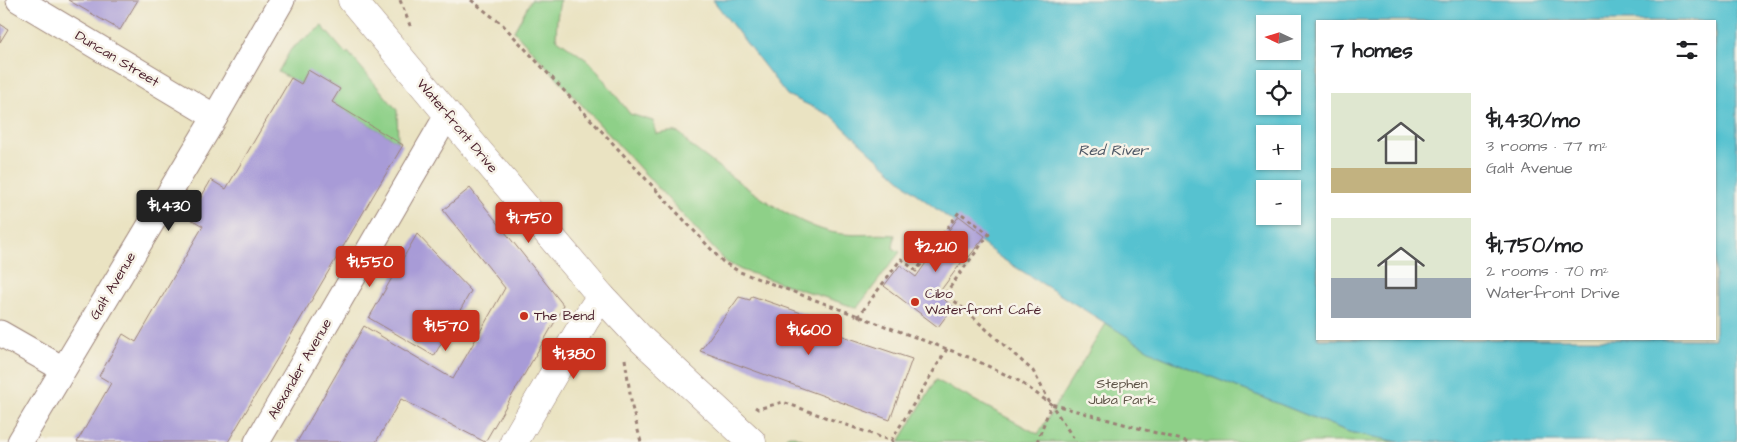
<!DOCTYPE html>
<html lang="en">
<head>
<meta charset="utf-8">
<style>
	body { margin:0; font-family:"Architects Daughter",sans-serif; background:#f6f6f6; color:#202124; height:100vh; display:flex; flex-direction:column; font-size:19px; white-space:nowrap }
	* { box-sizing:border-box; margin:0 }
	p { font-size:16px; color:#757577 }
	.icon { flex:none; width:28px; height:28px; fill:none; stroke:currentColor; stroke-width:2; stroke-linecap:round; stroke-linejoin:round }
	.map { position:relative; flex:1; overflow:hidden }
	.panel { position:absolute; left:1316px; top:20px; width:400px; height:320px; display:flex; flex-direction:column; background:#fff; border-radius:0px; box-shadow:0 1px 4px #0004 }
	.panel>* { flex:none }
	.needle { width:32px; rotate:274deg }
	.buttons { position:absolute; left:1256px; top:15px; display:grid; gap:10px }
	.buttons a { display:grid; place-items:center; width:45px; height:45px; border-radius:0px; background:#fff; box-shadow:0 1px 4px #0004; font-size:25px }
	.price { position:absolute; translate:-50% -42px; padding:0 11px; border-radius:5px; background:#c8321e; color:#fff; font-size:16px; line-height:32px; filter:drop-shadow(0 1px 2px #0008) }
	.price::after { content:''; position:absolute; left:50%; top:30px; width:15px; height:11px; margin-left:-8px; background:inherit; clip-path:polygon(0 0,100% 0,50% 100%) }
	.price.on { background:#222; color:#fff }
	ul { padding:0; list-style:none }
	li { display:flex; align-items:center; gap:15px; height:125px; padding:0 15px }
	li span { display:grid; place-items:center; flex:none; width:140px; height:100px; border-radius:0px; color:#555 }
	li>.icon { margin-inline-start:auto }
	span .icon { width:60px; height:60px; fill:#fffc; stroke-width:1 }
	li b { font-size:21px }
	h2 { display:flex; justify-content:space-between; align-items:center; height:60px; padding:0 15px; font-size:21px }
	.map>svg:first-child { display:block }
	.green { fill:#8ed088; stroke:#6c785a }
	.water { fill:#56c2d0; stroke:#50707e; fill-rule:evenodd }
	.building { fill:#a89bd7 }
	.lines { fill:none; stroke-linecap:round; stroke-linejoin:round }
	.minor-casing { stroke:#9a8176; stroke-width:27 }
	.tertiary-casing { stroke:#9a8176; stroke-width:29 }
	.path { stroke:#9a8176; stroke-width:3; stroke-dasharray:4 4; stroke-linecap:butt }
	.minor { stroke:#fff; stroke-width:25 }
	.tertiary { stroke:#fff; stroke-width:28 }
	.poi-dot { fill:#c8321e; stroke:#f7f3e8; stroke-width:2 }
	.labels { text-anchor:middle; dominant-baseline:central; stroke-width:5; stroke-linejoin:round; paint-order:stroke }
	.street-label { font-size:14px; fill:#4a1f2b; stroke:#f7f3e8 }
	.poi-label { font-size:14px; fill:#4a1f2b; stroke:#f7f3e8; text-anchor:start }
	.park-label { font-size:14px; fill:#5e5447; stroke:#f7f3e8 }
	.water-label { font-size:15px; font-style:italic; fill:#4e5865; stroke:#f7f3e8 }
</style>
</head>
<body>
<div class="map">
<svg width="1737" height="442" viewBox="0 0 1737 442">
	<rect width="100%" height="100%" fill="#f7f3e8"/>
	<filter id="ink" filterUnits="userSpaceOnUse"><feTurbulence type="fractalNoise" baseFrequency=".02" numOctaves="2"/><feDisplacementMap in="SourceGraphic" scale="10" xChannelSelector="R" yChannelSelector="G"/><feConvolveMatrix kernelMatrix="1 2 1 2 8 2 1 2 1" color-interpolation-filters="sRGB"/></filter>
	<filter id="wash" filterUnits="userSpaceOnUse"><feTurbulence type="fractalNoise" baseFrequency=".0096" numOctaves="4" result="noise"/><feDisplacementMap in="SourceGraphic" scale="20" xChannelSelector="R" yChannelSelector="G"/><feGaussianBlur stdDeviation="1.12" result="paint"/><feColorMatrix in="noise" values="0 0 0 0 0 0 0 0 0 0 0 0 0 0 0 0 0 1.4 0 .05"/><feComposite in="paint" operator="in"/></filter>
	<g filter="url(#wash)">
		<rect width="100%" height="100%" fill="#eae3c2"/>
		<!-- green -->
		<g class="green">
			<path d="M531 0H560L557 19 556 38 591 63 630 114 653 121 656 134C673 132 679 127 688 144 728 173 793 229 842 234 859 236 877 233 895 235L893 248 900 252 857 308 741 270 726 262 514 31Z"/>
			<path d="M322 26 346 54 348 52 397 110 398 142 332 102 340 89 308 71 301 84 278 72 291 49Z"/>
			<path d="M1107 322 1157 355 1349 432 1399 442H899L936 380 1038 434Z"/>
			<path d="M791 435 809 442H784L783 440 787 436Z"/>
		</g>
		<!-- water -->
		<path class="water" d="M713 0H1737V442H1399L1349 432 1157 355 1001 258 914 192 830 115 787 95ZM1318 21H1715V339H1318ZM1265 24H1292V51H1265ZM1265 79H1292V106H1265ZM1265 134H1292V161H1265ZM1265 189H1292V216H1265Z"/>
		<g id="blocks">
			<!-- building -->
			<g class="building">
				<path d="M68 0H138L120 30Z"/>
				<path d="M0 24 8 29 0 42Z"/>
				<path d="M308 70 340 89 332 102 403 145 228 442H77L111 383 99 376 123 334 136 342 203 226 189 218 211 180 226 189 291 78 301 84Z"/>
				<path d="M470 188 564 306 485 442 401 399 376 442H297L364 326 453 379 505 288 443 210Z"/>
				<path d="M959 216 985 236 969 257 967 255 938 294 953 307 938 327 884 286 900 265 916 277Z"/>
				<path d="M417 234 471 291 434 356 369 318Z"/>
				<path d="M752 296 819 319 816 327 912 359 890 420 700 351 739 297 750 300Z"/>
			</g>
		</g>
	</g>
	<g filter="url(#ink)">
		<use href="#blocks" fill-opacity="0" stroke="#9a8176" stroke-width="1"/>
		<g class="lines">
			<defs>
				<g id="minor">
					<path d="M19 0 215 117"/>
					<path d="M0 333 63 369"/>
					<path d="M20 442 215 117 282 0"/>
					<path d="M257 442 448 114"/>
				</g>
				<g id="tertiary">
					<path d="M352 0 480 153 601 296 642 340 752 442"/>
					<path d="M514 442 586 319 601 296"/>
				</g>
			</defs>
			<!-- minor casing -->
			<use href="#minor" class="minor-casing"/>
			<!-- tertiary casing -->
			<use href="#tertiary" class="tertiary-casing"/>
			<!-- path -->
			<g class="path">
				<path d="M400 0 411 28"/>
				<path d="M471 0 503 25 723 262 740 272 971 358 1019 381 1051 404 1076 442"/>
				<path d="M858 317 901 259 916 271 959 212 989 234 945 294 957 303 1033 371 1051 404 1189 442"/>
				<path d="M625 359 632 407 641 442"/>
				<path d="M755 407 758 409 783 402 894 442"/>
				<path d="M891 441 947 349"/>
				<path d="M1037 442 1051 405"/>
			</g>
			<!-- minor -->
			<use href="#minor" class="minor"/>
			<!-- tertiary -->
			<use href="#tertiary" class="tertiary"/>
		</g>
	</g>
	<!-- markers -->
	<g class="poi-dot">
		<circle cx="915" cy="302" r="5"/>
		<circle cx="524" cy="316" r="5"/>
	</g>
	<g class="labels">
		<!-- street labels -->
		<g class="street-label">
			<text transform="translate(117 59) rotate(31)">Duncan Street</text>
			<text transform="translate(457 126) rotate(50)">Waterfront Drive</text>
			<text transform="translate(113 286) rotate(-59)">Galt Avenue</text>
			<text transform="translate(300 369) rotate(-60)">Alexander Avenue</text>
		</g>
		<!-- poi labels -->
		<g class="poi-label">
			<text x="925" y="294">Cibo<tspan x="925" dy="16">Waterfront Café</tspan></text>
			<text x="534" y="316">The Bend</text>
		</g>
		<!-- park labels -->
		<g class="park-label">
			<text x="1122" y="384">Stephen<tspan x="1122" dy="16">Juba Park</tspan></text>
		</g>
		<!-- water labels -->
		<g class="water-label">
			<text x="1113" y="150">Red River</text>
		</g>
	</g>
</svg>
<div class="buttons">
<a><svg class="needle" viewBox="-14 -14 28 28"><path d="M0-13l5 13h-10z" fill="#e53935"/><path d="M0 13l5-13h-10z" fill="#757577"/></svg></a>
<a><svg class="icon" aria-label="locate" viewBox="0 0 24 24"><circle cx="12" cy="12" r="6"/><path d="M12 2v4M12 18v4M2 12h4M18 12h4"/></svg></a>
<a>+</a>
<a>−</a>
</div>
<b class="price on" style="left:169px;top:232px">$1,430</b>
<b class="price" style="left:529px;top:244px">$1,750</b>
<b class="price" style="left:936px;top:273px">$2,210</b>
<b class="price" style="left:370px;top:288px">$1,550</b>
<b class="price" style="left:446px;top:352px">$1,570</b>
<b class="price" style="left:809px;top:356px">$1,600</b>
<b class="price" style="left:574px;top:380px">$1,380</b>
<section class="panel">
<h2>7 homes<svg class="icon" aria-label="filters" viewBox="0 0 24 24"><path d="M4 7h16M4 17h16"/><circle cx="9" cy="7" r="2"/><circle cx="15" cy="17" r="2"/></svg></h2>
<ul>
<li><span style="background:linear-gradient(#dfe7d0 75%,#c2b280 0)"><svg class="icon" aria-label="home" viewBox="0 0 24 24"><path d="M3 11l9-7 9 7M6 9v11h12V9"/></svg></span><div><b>$1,430/mo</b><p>3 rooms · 77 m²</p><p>Galt Avenue</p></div></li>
<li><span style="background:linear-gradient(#dfe7d0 60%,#9aa5b1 0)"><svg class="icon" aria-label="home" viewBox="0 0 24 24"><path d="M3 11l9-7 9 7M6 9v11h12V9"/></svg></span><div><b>$1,750/mo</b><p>2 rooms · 70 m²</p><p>Waterfront Drive</p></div></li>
</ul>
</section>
</div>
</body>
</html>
